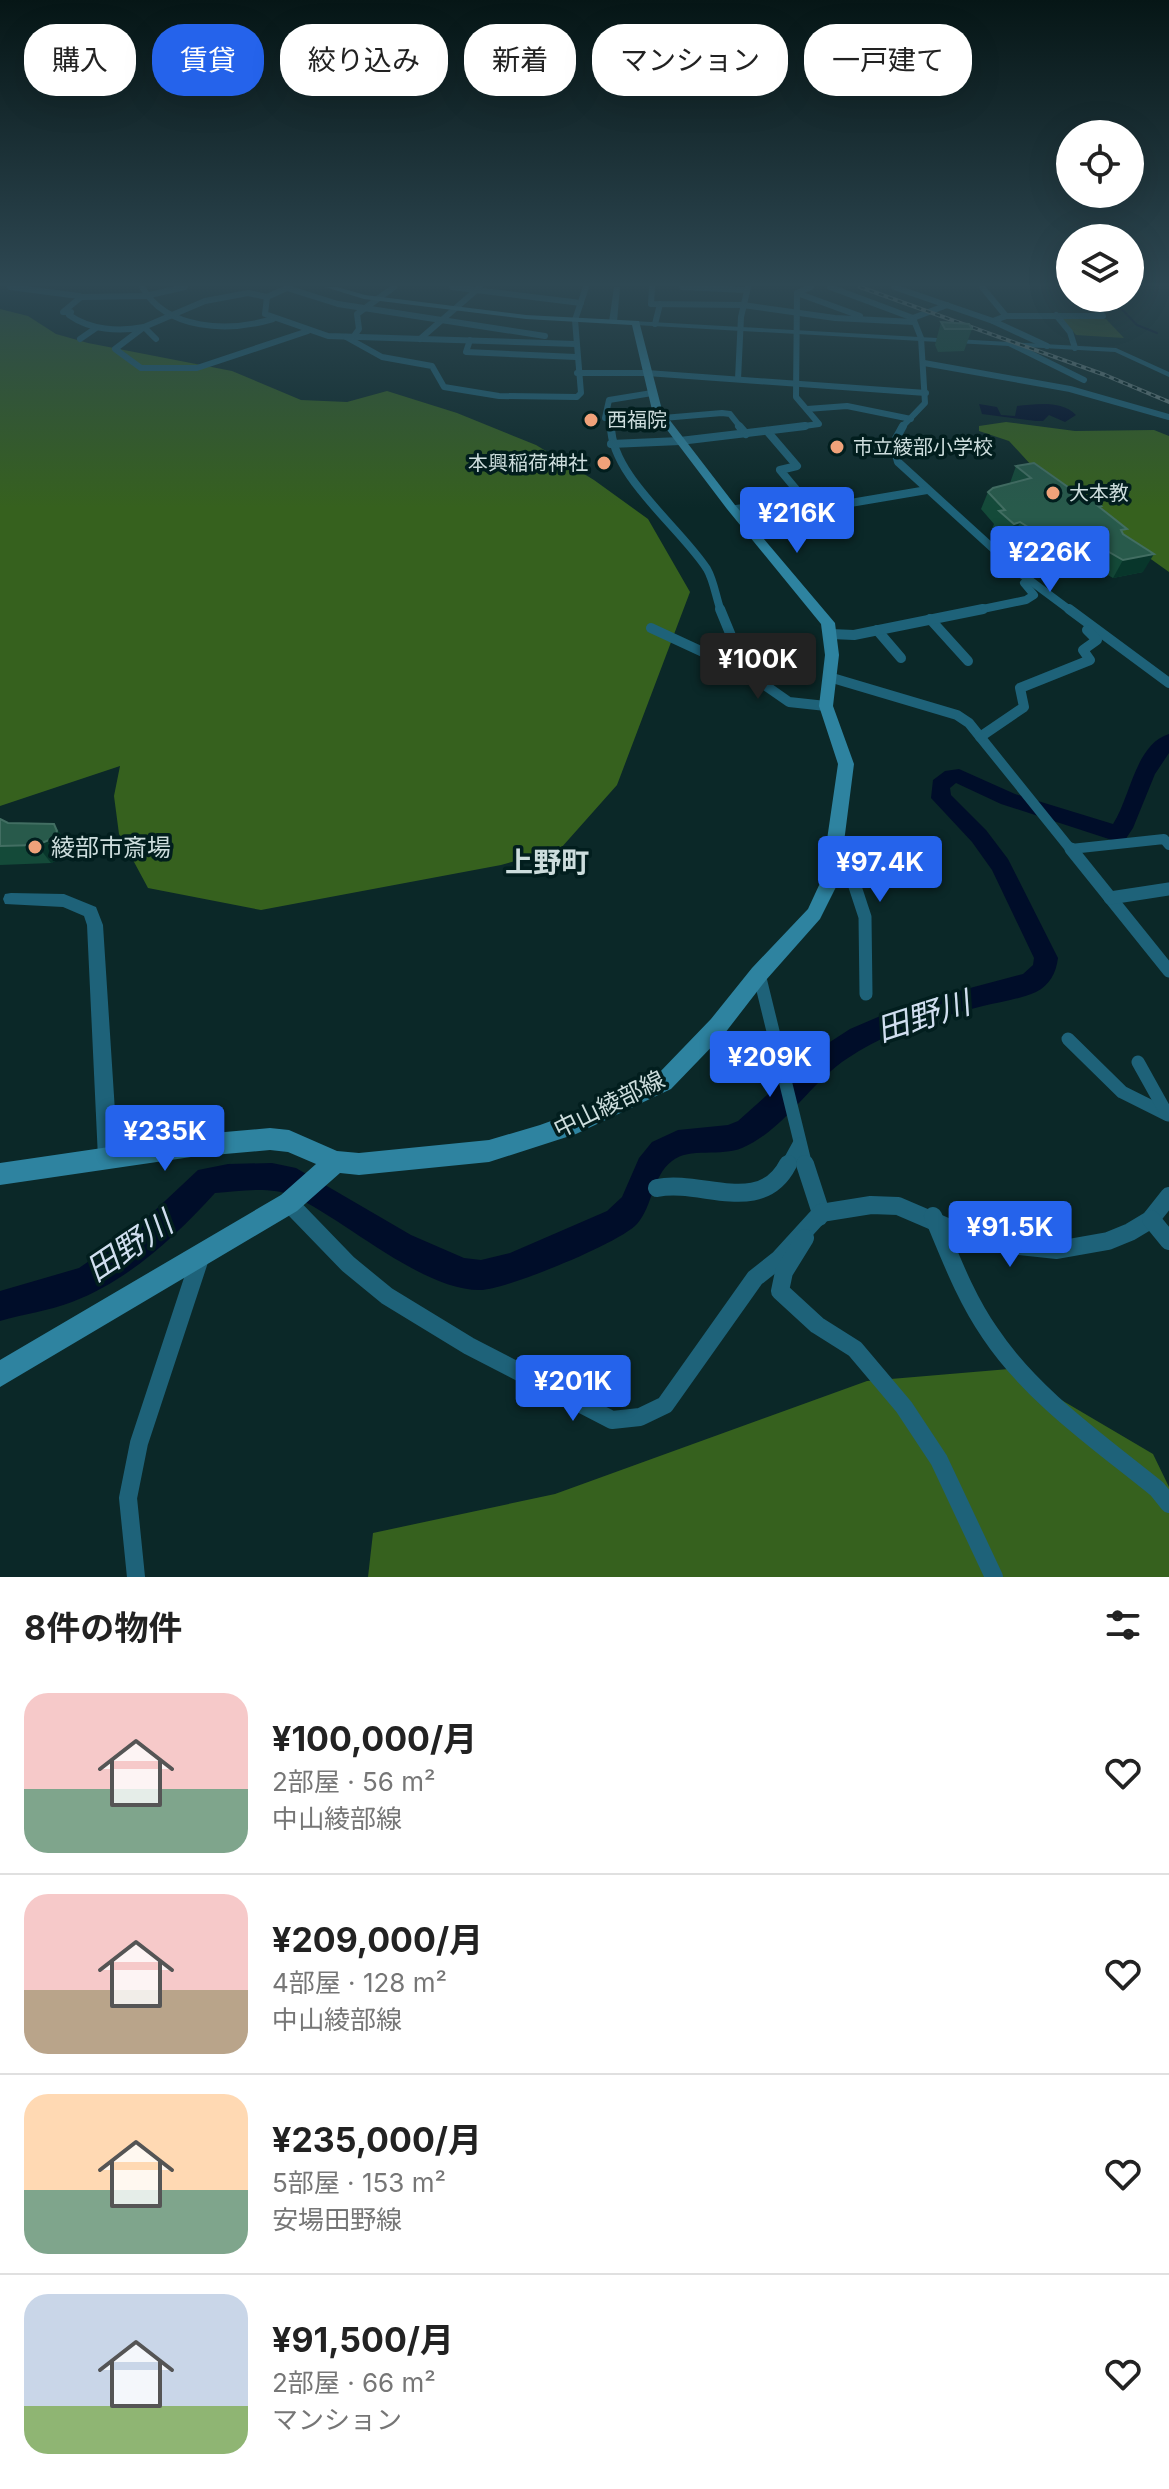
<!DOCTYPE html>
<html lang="ja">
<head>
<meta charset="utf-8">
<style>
	body { margin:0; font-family:Inter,"Noto Sans JP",sans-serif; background:#f6f6f6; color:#222; height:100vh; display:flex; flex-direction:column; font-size:30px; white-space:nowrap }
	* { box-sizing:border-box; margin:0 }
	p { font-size:26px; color:#767676 }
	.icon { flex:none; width:44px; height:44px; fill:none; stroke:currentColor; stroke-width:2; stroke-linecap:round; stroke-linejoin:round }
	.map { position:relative; height:1577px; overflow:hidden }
	.sheet { display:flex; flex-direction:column; background:#fff; flex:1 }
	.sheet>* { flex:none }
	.hud { position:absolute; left:24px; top:24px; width:1122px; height:72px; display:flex; gap:16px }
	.fabs { position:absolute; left:1056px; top:120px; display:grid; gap:16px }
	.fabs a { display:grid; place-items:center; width:88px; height:88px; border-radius:50%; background:#fff; box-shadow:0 8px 32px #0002; font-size:40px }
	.price { position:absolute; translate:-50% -68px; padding:0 18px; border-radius:8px; background:#2563eb; color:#fff; font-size:26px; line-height:52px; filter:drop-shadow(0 2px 4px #0008) }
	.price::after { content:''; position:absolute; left:50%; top:48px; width:24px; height:18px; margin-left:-12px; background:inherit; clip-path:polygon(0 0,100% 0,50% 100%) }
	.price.selected { background:#222; color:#fff }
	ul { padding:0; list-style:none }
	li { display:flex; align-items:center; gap:24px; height:200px; padding:0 24px }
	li+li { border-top:2px solid #e0e0e0 }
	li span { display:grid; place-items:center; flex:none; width:224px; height:160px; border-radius:24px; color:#555 }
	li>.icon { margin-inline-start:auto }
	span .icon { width:96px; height:96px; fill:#fffc; stroke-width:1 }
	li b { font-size:34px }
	h2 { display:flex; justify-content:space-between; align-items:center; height:96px; padding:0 24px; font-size:34px }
	.chip { padding:0 28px; border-radius:32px; background:#fff; box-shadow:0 8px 32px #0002; font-size:28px; line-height:72px }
	.chip.selected { background:#2563eb; color:#fff }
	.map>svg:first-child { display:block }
	.green { fill:#345423 }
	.forest { fill:#36611e }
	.water { fill:#000d29 }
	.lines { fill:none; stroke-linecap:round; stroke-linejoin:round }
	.stream { stroke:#000d29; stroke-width:2 }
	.river { fill:#000d29; fill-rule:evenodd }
	.minor-far4 { stroke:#1e6279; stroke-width:6 }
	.minor-far3 { stroke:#1e6279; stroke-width:8 }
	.minor-far2 { stroke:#1e6279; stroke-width:10 }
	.minor-far1 { stroke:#1e6279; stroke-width:13 }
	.minor { stroke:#1e6279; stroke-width:18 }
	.tertiary { fill:#1e6279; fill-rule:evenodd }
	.secondary { fill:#2e83a0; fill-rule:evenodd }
	.rail-casing { stroke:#677d7d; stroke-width:4 }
	.rail { stroke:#021e1e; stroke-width:2; stroke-dasharray:5; stroke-linecap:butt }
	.wall { fill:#144a39 }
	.shaded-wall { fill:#08362b }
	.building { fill:#285a4b; stroke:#426e62; stroke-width:2 }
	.poi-dot { fill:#f0a27a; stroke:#021e1e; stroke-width:3 }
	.labels { text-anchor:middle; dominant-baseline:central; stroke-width:7; stroke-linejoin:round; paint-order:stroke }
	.far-poi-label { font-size:20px; fill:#cddddd; stroke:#021e1e; text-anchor:start }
	.poi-label { font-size:24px; fill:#cddddd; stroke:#021e1e; text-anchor:start }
	.street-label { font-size:24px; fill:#cddddd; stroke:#021e1e }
	.quarter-label { font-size:28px; font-weight:bold; fill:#cddddd; stroke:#021e1e }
	.near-water-label { font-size:32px; font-style:italic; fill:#d0deef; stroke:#021e1e }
</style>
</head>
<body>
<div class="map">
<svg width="1169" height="1577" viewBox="0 0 1169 1577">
	<rect width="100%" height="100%" fill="#0b2828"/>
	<!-- green -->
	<path class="green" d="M1060 316 1106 319 1124 338 1076 335Z"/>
	<!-- forest -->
	<g class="forest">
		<path d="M0 309 28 316 56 334 88 343 232 371 301 400 347 402 387 391 457 413 536 445 594 480 648 519 690 592 617 785 561 848 501 865 261 910 148 888 119 834 114 796 120 766 0 806Z"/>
		<path d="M1006 422 1075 431 1154 430 1169 436V572L1054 490 1009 441 979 431V426Z"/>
		<path d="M1009 1369 1153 1454 1169 1487V1577H368L373 1533 555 1494 867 1381Z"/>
	</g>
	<!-- water -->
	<path class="water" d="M979 404 997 407 1001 415 1015 416 1017 406C1036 404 1062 400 1076 415L1065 422 1049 415 1043 421H1036L982 414Z"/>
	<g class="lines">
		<!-- stream -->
		<path class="stream" d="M1111 298 1137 325 1157 333"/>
		<!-- river -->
		<path class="river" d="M1169 734V753L1155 774 1133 828 1125 840 1118 842 1001 804 956 783 950 788 951 795 986 830 1008 859 1058 958C1056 973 1050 985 1036 992 1020 999 1000 1002 983 1006 936 1018 889 1030 848 1058 809 1083 786 1129 742 1148 722 1157 689 1147 672 1161 652 1176 653 1206 637 1224 620 1243 507 1289 482 1290 423 1292 345 1219 293 1196 271 1186 239 1191 215 1193 175 1237 129 1280 72 1302 49 1311 24 1314 0 1321V1291L79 1268 134 1230 198 1170 228 1164 272 1163 296 1168 411 1235 464 1258 481 1260 510 1253 607 1211 622 1197 639 1158 652 1142 678 1130 728 1125 738 1121 816 1051 850 1029 906 1005 1023 974 1033 965 1034 958 992 870 972 842 931 798 933 780 945 771 959 769 1015 794 1113 824C1130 799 1135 744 1169 734Z"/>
		<!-- minor-far4 -->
		<g class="minor-far4">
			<path d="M10 287 79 296"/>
			<path d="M142 287C167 331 229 332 273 319"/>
			<path d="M289 287 267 297 248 293 205 301 144 327 115 349 141 368H197L308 331"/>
			<path d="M452 287 581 303"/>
			<path d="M652 287 651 304 743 305 835 318 914 322"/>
			<path d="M682 287 746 290"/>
			<path d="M830 287 913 318 921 338 925 403 901 428"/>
			<path d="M894 287 993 321"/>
			<path d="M982 287 1006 316"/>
			<path d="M287 288 338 304 545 336"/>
			<path d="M797 293 860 316"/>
			<path d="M267 297 265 314 328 336 576 344"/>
			<path d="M1056 315 1070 332 1075 348"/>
			<path d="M913 318 947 305"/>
			<path d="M655 324 660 304"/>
			<path d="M354 336 359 329 357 314 394 287"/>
			<path d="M346 337 382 357 432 366 444 387 499 396 577 397 581 393 575 320 586 287"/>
			<path d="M80 339 96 328"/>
			<path d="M156 339 144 327C119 332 90 330 69 315L71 312H63L81 297 145 296 185 287"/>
			<path d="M420 339 480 287"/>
			<path d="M470 340 466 352 576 357"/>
			<path d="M1009 343 1084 380"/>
			<path d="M1047 346 993 321 1006 316H1103L1084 298"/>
			<path d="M924 363 1070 389 1169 417"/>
			<path d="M577 373H647L926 393"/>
			<path d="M738 379 741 317 748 287"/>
			<path d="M807 409 847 406 911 419"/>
			<path d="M663 418 722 413 730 414 741 428"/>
			<path d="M611 428V418H605L609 400 652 393"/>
			<path d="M789 428 819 424 796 397 797 293 811 287"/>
		</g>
		<!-- minor-far3 -->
		<g class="minor-far3">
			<path d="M611 426C611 476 680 527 707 569 714 581 716 598 721 611"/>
			<path d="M739 426 746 434"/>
			<path d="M903 426 893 444 898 462 1020 573 1071 611"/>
			<path d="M767 431 797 466 780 470 805 500"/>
			<path d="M611 444 680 441 805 426"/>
			<path d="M736 509 805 500 827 507 927 490"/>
			<path d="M973 611 1026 600 1034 595 1024 583"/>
		</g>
		<!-- minor-far2 -->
		<g class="minor-far2">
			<path d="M720 609 746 672"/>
			<path d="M1069 609 1169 683"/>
			<path d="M930 619 968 661"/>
			<path d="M651 628 746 672 789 702 826 706"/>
			<path d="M877 630 901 658"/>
			<path d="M831 634 854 635 983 609"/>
			<path d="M829 677 957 715 969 723 1072 851"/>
			<path d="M980 737 1024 707 1020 688 1090 660 1083 650 1097 640 1087 630"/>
			<path d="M1071 849 1164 839 1169 845"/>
		</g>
		<!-- minor-far1 -->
		<g class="minor-far1">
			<path d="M1071 849 1169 971"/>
			<path d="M835 851 844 853 865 917 866 994"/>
			<path d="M1110 898 1169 889"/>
			<path d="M759 974 806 1166"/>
			<path d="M1068 1039 1122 1092 1168 1115"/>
			<path d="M1138 1062 1167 1114"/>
			<path d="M787 1166 799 1144"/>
		</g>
		<!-- minor -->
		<g class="minor">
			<path d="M805 1164 821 1213 819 1217"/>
			<path d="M657 1188C702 1179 761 1217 788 1164"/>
			<path d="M289 1203 348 1264 387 1296 469 1346 612 1420 640 1417 665 1405 755 1278 779 1259 821 1213 871 1205 898 1206 982 1242 1057 1250 1108 1241 1130 1232 1150 1220 1169 1196"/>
			<path d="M933 1216C950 1256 965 1297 990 1333 1032 1396 1099 1442 1157 1489L1169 1504"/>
			<path d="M1151 1219 1169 1241"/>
			<path d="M805 1238 784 1272 780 1291 817 1325 855 1349 904 1407 939 1460 994 1577"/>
			<path d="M136 1577 128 1498 139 1443 200 1258"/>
		</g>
		<!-- tertiary -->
		<g class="tertiary">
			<path d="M614 287H620L617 322 613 324 609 322Z"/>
			<path d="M633 321 1116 348 1169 372V377L1115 352 636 325Z"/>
			<path d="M11 893 64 894 96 907 103 925 118 1158 115 1165 108 1168 101 1165 98 1158 87 925 84 916 63 907 5 904 3 899 5 894Z"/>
		</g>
		<!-- secondary -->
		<path class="secondary" d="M325 287H337L365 295 526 315 639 321 662 410 735 505 835 623 839 655 833 706 854 764 839 881 820 919 766 980 725 1033 671 1089 576 1134 489 1162 359 1175 340 1173 297 1211 0 1387V1360L281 1195 316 1164 288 1152 270 1150 191 1157 0 1185V1163L191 1135 270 1128 289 1130 337 1151 359 1153 489 1140 540 1125 573 1113 657 1075 711 1019 752 968 808 909 821 881 838 764 819 706 825 655 821 624 727 509 652 410 632 325 526 319 364 299Z"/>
		<defs>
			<path id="rail" d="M860 287 1105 375 1169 402"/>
		</defs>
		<!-- rail casing -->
		<use href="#rail" class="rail-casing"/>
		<!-- rail -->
		<use href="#rail" class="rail"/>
	</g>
	<!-- wall -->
	<g class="wall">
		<path d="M941 322 972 329 964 351 938 352 935 345Z"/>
		<path d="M1016 466 1085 499 1100 508 1124 535 1143 572 1113 578 1079 558 1047 562 1013 540 1007 542 992 529 994 524 981 509 988 492 1010 483Z"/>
		<path d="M0 819 8 823 54 824 70 849 68 856 51 863 0 865Z"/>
	</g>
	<!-- shaded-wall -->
	<g class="shaded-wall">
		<path d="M1020 522 1013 540 1007 542 1014 524Z"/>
		<path d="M1154 554 1143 572 1113 578 1123 560Z"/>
		<path d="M54 824 70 849 68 856 51 863 37 845Z"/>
	</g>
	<!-- building -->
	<g class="building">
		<path d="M941 322 969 324 972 329H945Z"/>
		<path d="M1034 463 1085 499 1093 498 1101 506H1098L1127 529 1121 530 1123 534 1154 554 1123 560 1088 540 1055 544 1020 522 1014 524 999 511 1005 510 988 492 993 488 1031 478 1016 466Z"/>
		<path d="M0 819 8 823 54 824 57 831 54 838 37 845 0 846Z"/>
	</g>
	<!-- sky -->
	<linearGradient id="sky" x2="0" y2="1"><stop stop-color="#061616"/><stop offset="0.56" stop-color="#2e4853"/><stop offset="1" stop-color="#2e4853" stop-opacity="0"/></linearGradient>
	<rect width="1169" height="508" fill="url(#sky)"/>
	<!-- markers -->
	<g class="poi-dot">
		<circle cx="591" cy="420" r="8"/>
		<circle cx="837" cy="447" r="8"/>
		<circle cx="604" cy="463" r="8"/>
		<circle cx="1053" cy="493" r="8"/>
		<circle cx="35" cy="847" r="8"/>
	</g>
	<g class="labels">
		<!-- far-poi labels -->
		<g class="far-poi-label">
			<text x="607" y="420">西福院</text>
			<text x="853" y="447">市立綾部小学校</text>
			<text x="588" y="463" text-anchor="end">本興稲荷神社</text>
			<text x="1069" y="493">大本教</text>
		</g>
		<!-- poi labels -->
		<g class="poi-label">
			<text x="51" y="847">綾部市斎場</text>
		</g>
		<!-- street labels -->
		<g class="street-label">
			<text transform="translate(609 1104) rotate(-26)">中山綾部線</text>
		</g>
		<!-- quarter labels -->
		<g class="quarter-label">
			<text x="547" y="862">上野町</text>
		</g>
		<!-- near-water labels -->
		<g class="near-water-label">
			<text transform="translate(923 1016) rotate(-18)">田野川</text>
			<text transform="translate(129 1246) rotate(-34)">田野川</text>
		</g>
	</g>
</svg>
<div class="fabs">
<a><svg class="icon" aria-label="locate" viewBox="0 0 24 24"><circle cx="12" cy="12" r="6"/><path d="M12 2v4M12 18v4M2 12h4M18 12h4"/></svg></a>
<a><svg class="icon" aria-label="layers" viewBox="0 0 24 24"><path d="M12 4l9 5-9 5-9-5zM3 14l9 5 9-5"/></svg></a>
</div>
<b class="price" style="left:797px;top:555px">¥216K</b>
<b class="price" style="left:1050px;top:594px">¥226K</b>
<b class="price selected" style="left:758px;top:701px">¥100K</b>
<b class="price" style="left:880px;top:904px">¥97.4K</b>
<b class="price" style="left:770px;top:1099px">¥209K</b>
<b class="price" style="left:165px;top:1173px">¥235K</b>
<b class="price" style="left:1010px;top:1269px">¥91.5K</b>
<b class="price" style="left:573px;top:1423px">¥201K</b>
<div class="hud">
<a class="chip">購入</a>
<a class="chip selected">賃貸</a>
<a class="chip">絞り込み</a>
<a class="chip">新着</a>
<a class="chip">マンション</a>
<a class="chip">一戸建て</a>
</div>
</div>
<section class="sheet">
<h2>8件の物件<svg class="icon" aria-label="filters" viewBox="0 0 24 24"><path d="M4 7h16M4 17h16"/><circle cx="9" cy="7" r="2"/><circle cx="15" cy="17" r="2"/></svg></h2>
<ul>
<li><span style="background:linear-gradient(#f6c9c9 60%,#7fa58c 0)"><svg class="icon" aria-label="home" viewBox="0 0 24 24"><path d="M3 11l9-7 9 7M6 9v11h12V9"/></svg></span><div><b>¥100,000/月</b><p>2部屋 · 56 m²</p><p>中山綾部線</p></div><svg class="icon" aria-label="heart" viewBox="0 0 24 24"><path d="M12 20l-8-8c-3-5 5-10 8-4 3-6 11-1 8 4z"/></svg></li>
<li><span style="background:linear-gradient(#f6c9c9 60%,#b9a48a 0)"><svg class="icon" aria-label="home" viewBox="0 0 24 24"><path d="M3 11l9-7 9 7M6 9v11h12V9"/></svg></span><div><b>¥209,000/月</b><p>4部屋 · 128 m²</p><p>中山綾部線</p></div><svg class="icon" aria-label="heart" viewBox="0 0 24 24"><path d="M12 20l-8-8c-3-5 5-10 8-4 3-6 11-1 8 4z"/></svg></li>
<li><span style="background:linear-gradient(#ffd9b3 60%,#7fa58c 0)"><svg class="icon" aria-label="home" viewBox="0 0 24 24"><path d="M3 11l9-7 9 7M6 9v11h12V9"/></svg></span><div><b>¥235,000/月</b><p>5部屋 · 153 m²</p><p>安場田野線</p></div><svg class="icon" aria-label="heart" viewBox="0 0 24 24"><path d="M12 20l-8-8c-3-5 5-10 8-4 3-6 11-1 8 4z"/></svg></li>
<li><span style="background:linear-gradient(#c9d6e8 70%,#8fb573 0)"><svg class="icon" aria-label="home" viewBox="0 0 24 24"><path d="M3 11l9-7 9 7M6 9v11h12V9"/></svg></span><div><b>¥91,500/月</b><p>2部屋 · 66 m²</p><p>マンション</p></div><svg class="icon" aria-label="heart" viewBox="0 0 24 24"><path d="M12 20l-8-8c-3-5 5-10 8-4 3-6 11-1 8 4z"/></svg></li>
</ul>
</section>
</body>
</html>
